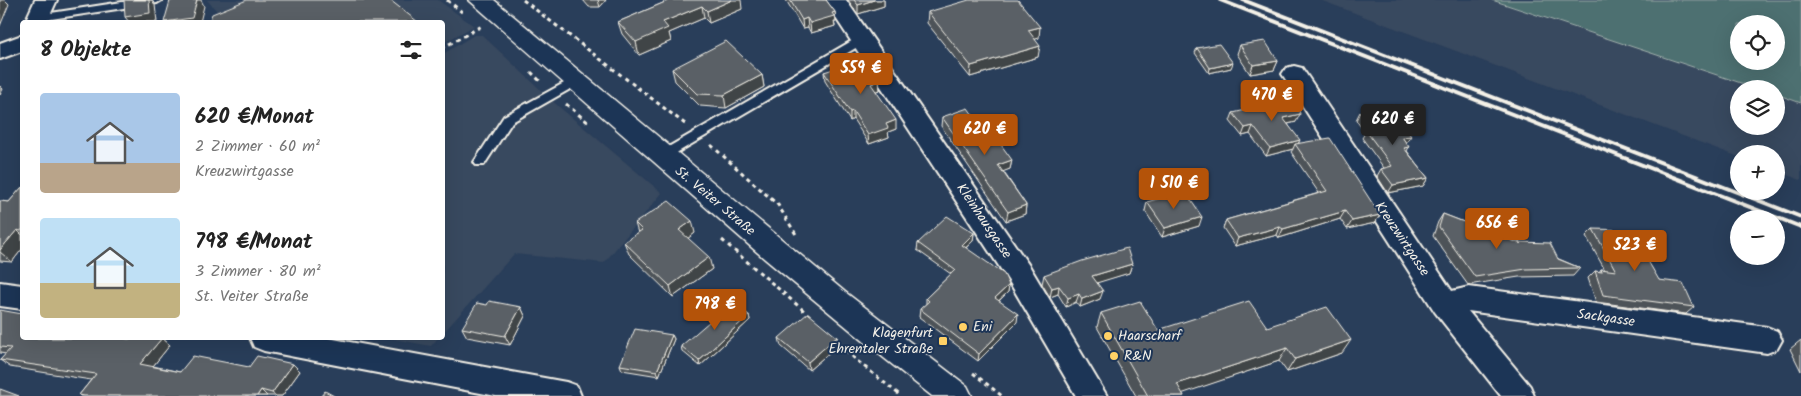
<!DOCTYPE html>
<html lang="de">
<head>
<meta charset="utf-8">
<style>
	body { margin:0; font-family:Kalam,sans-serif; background:#f6f6f6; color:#222; height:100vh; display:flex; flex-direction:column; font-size:19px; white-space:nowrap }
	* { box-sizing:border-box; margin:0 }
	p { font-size:16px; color:#767676 }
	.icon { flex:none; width:28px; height:28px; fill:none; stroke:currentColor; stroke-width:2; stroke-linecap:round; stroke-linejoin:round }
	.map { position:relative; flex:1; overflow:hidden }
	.sheet { position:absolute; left:20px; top:20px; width:425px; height:320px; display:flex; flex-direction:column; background:#fff; border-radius:5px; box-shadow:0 5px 20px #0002 }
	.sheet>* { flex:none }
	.controls { position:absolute; left:1730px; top:15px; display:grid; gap:10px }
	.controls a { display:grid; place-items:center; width:55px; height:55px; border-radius:50%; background:#fff; box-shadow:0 5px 20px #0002; font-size:25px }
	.price { position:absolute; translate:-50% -42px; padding:0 11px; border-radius:5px; background:#b45309; color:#fff; font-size:16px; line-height:32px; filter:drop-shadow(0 1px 2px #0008) }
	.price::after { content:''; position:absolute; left:50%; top:30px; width:15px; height:11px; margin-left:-8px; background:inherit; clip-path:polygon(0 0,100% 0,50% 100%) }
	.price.current { background:#222; color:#fff }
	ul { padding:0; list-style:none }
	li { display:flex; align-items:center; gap:15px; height:125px; padding:0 20px }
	li span { display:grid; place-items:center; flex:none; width:140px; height:100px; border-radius:5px; color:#555 }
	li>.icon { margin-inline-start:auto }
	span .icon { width:60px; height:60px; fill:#fffc; stroke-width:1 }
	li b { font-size:21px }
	h2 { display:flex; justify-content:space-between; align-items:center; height:60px; padding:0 20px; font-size:21px }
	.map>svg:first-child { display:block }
	.built { fill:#38485e; fill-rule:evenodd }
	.green { fill:#4e7071; stroke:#a1b0ac; fill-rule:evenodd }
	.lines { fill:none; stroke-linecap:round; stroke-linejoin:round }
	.service-casing { stroke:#f4f1e8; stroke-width:4 }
	.minor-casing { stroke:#f4f1e8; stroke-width:4 }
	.secondary-casing { stroke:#f4f1e8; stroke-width:3 }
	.path { stroke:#f4f1e8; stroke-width:3; stroke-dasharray:4 4; stroke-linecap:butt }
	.service { fill:#1d3557; fill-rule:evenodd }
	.minor { fill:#1d3557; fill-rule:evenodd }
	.secondary { fill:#1d3557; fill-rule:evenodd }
	.rail { stroke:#f4f1e8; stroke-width:4 }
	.wall { fill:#4d5358; stroke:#f4f1e8 }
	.shaded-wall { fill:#3f4447; stroke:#f4f1e8 }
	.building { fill:#5a6166; stroke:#f4f1e8 }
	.poi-dot { fill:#ffd166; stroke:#1d3557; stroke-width:2 }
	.labels { text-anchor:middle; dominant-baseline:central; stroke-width:4; stroke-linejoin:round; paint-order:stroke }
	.street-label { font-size:14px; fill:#f4f1e8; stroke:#1d3557 }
	.poi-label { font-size:14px; fill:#f4f1e8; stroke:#1d3557; text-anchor:start }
</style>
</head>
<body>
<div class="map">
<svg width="1801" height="396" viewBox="0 0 1801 396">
	<rect width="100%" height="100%" fill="#293e5a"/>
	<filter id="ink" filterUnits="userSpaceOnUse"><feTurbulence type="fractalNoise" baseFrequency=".02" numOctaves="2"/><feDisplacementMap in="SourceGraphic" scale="10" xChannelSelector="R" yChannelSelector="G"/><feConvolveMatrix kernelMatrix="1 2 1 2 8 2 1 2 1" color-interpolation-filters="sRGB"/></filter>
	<g filter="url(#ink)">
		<!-- built -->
		<g class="built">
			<path d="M207 0H438L474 26 443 43 442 22H221L223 18Z"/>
			<path d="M1320 0H1801V180L1776 171V154H1739V157ZM1739 24H1776V61H1739ZM1739 89H1776V126H1739Z"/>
			<path d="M474 35H482L558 106 662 193 604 263 514 254 443 333V54Z"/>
			<path d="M388 338H438L431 346Z"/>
		</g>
		<!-- green -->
		<path class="green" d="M1492 0H1801V103L1776 94V89H1759ZM1739 24H1776V61H1739Z"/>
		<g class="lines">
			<defs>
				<g id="service">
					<path d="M135 0H162L157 3 38 21 33 18 38 15Z"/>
					<path d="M862 35 867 39 866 42 666 159H658L656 156 658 153Z"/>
					<path d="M575 77 579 78 581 81 579 84 512 122 484 165H476L474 162 476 159 504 116Z"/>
				</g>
				<g id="minor">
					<path d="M35 0H57L47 22H25Z"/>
					<path d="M824 0H846L1030 267 1107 396H1076L1010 283Z"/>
					<path d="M22 35V51L0 59V43Z"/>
					<path d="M1294 66 1302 68 1452 291 1469 287 1767 327 1777 331 1782 340 1777 349 1767 353 1468 311 1530 386 1534 396H1501L1435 312 1286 80 1282 74 1286 68Z"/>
					<path d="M0 282 22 285V309L0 306Z"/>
					<path d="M250 338H328L566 382 577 386 581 396H496L264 351 254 347Z"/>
				</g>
				<path id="secondary" d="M469 0H494L845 292 967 386 972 396H932L884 358 765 259Z"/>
			</defs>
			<!-- service casing -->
			<use href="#service" class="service-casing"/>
			<!-- minor casing -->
			<use href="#minor" class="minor-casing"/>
			<!-- secondary casing -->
			<use href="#secondary" class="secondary-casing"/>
			<!-- path -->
			<g class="path">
				<path d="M447 0 462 12"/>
				<path d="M523 0 685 124"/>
				<path d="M442 48 482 26"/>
				<path d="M531 72 542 83"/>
				<path d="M566 104 590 124"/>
				<path d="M711 145 778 205 797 236"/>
				<path d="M722 240 810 316"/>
				<path d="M835 339 856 360 901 396"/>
				<path d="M973 373 1002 396"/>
			</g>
			<!-- service -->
			<use href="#service" class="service"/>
			<!-- minor -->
			<use href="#minor" class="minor"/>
			<!-- secondary -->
			<use href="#secondary" class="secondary"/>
			<!-- rail -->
			<g class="rail">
				<path d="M1220 0 1801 227"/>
				<path d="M1243 0 1801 217"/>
			</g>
		</g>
		<!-- wall -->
		<g class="wall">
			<path d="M583 0H606L600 7H589Z"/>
			<path d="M670 0 742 9 709 23 704 18 669 33 671 41 639 55 622 34 618 22Z"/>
			<path d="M786 0H826L835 12 836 22H834L835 26 811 33 808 28 803 29Z"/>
			<path d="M848 0H884V6L858 14Z"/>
			<path d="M928 12 1039 38 1035 39 1038 57 970 77 927 23Z"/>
			<path d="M1240 45 1278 61 1274 70 1250 74 1237 54Z"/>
			<path d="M1197 48 1231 68 1209 73 1195 53Z"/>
			<path d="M672 69 762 75 764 87 726 108 700 106 675 81Z"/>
			<path d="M824 72 879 81 880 90 876 91 896 129 888 132 889 137 869 144 853 119 850 121 825 81Z"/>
			<path d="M1360 112 1406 143 1409 147 1407 151 1428 178 1423 186 1388 193 1377 176 1381 169 1384 168 1362 138 1365 133 1356 120Z"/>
			<path d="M1233 113 1296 122 1288 124 1299 143 1380 215 1375 223 1347 229 1340 219 1279 238 1277 235 1235 246 1223 228 1226 220 1319 193 1291 152 1293 149 1266 156 1250 134 1242 136 1230 121Z"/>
			<path d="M942 117 994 144 1012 160 1010 169 1003 171 1026 205 1025 214 1006 221 941 126Z"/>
			<path d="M22 187V249L12 262 0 261V201L9 202Z"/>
			<path d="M1147 202 1199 226 1162 237 1145 211Z"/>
			<path d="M1443 214 1518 243 1519 242 1580 268 1573 276 1519 277 1468 285 1433 236 1438 222Z"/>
			<path d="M635 223 695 233 688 238 712 269 673 297 629 254 624 242 638 233Z"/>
			<path d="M1593 229 1659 280 1694 307 1686 314 1596 302 1588 278 1595 271 1599 272 1601 269 1605 270 1586 236Z"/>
			<path d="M974 233 973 241 966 248 1009 285 1008 292 999 301 1017 322 978 361 919 317 920 309 926 304V298L951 274 917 250 918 243Z"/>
			<path d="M1132 264 1129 273 1097 282 1100 299 1080 307 1076 302 1066 307 1058 294 1050 297 1042 284 1044 275Z"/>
			<path d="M487 305 521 307 525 316 510 345 467 337 462 328Z"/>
			<path d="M0 310 22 338 129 339 162 338 170 345 153 366 180 372 249 367 300 371 282 396H80L79 395 91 380 10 367 0 360 6 354 0 353Z"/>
			<path d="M1101 313 1158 330 1267 327 1342 353 1287 372 1279 361 1182 393 1184 396H1136L1097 327Z"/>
			<path d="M749 315 750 320 700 366 682 351 681 346Z"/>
			<path d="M672 335 674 339 659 376 622 370 620 365Z"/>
			<path d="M837 337 838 345 809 370 781 346 779 338Z"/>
			<path d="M1801 340V371L1790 349Z"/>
		</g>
		<!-- shaded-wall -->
		<g class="shaded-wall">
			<path d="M0 0H5L9 4 0 26Z"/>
			<path d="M149 0H152L155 5 157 22H129L125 17Z"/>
			<path d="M197 0H201L204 6 200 22H164Z"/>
			<path d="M598 0H606L600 7Z"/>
			<path d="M732 0H741L742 9 709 23 707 11Z"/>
			<path d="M874 0H884V6L858 14V5Z"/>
			<path d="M702 6 704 18 669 33 671 41 639 55 636 42 663 22Z"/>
			<path d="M835 12 836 22H834L835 26 811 33 810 23Z"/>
			<path d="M807 18 808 28 803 29 802 20Z"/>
			<path d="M1040 27 1039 38 1026 42 1028 30Z"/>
			<path d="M1040 46 1038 57 970 77 971 66Z"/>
			<path d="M1278 61 1274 70 1250 74 1253 65Z"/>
			<path d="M1233 63 1231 68 1209 73 1210 68Z"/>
			<path d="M762 75 764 87 726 108 724 95Z"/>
			<path d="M879 81 880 90 872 92 871 84Z"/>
			<path d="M0 86 3 89 0 95Z"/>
			<path d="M853 111V119L850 121V112Z"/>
			<path d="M1300 114 1296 122 1279 126 1283 118Z"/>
			<path d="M896 120V129L888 132 889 137 869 144 868 135 886 124Z"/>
			<path d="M1253 126 1250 134 1242 136 1245 128Z"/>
			<path d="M1411 136 1406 143 1402 137Z"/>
			<path d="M1300 140 1297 146 1295 144 1293 149 1266 156 1270 148Z"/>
			<path d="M1012 160 1010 169 997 174 998 165Z"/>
			<path d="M1428 178 1423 186 1388 193 1393 185Z"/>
			<path d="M1026 205 1025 214 1006 221 1008 212Z"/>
			<path d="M1345 211 1340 219 1279 238 1283 229Z"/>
			<path d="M1380 215 1375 223 1347 229 1352 221Z"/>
			<path d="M1202 217 1199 226 1162 237 1165 228Z"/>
			<path d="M692 221 695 233 683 242 679 230Z"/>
			<path d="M1280 227 1277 235 1235 246 1238 238Z"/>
			<path d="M17 230 22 235V249L12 262 0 252V250Z"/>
			<path d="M974 233 973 241 961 252 962 245Z"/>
			<path d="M709 257 712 269 673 297 670 286Z"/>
			<path d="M1132 264 1129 273 1090 285 1092 276Z"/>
			<path d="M1009 285 1008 292 994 305 995 298Z"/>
			<path d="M1059 286 1058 294 1050 297 1052 288Z"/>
			<path d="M1103 291 1100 299 1080 307 1082 299Z"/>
			<path d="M1079 294 1076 302 1066 307 1068 298Z"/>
			<path d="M521 307 525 316 510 345 505 336Z"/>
			<path d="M1018 314 1017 322 978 361 979 354Z"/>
			<path d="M749 315 750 320 700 366 699 361Z"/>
			<path d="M672 335 674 339 659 376 657 371Z"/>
			<path d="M837 337 838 345 809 370 808 362Z"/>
			<path d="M162 338 170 345 149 371 140 364Z"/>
			<path d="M1351 340 1342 353 1287 372 1295 359Z"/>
			<path d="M1287 348 1279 361 1175 396 1177 384Z"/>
			<path d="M293 364 300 371 282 396H276L272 393Z"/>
			<path d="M261 390 267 396H257Z"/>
		</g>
		<!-- building -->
		<g class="building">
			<path d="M124 0H149L150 13 125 17Z"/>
			<path d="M176 0H197L192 18 164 22 170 1Z"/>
			<path d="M247 0H390L418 22H209L212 14Z"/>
			<path d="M670 0H732L707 11 702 6 663 22 668 28 636 42 618 22Z"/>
			<path d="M790 0H826L835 12 832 13 834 16 810 23 807 18 802 20Z"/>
			<path d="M854 0H874L858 5Z"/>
			<path d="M969 0H1018L1040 27 1028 30 1040 46 971 66 928 12Z"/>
			<path d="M726 41 762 75 724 95 697 94 672 69Z"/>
			<path d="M1265 41 1278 61 1253 65 1240 45Z"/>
			<path d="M1219 44 1233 63 1210 68 1197 48Z"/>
			<path d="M865 59 879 81 871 84 896 120 886 124 888 128 868 135 853 111 850 112 824 72Z"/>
			<path d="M1296 98 1300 114 1283 118 1300 140 1270 148 1253 126 1245 128 1233 113Z"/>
			<path d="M1389 107 1411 136 1402 137 1409 147 1404 148 1428 178 1393 185 1381 169 1392 166 1366 131 1373 130 1360 112Z"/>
			<path d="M968 108 994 144 999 142 1012 160 998 165 1026 205 1008 212 942 117Z"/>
			<path d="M1330 138 1380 215 1352 221 1345 211 1283 229 1280 227 1238 238 1226 220 1327 191 1295 144Z"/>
			<path d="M22 187V229L21 231 17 230 0 250V201L9 202Z"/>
			<path d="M1178 193 1182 197 1188 196 1202 217 1165 228 1147 202Z"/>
			<path d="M669 201 692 221 679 230 709 257 670 286 624 242 642 230 635 223Z"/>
			<path d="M1443 214 1521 244 1519 242 1550 243 1558 259 1580 268 1526 269 1475 277 1439 227Z"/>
			<path d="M947 216 974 233 962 245 1004 274 1009 285 995 298 1018 314 979 354 920 309 929 301 926 298 955 270 918 243Z"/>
			<path d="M1593 229 1630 230 1659 280 1683 283 1694 307 1603 295 1595 271 1602 272 1601 269 1616 271Z"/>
			<path d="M1127 248 1132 264 1092 276 1103 291 1082 299 1079 294 1068 298 1059 286 1052 288 1044 275 1082 261Z"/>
			<path d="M489 301 521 307 505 336 462 328 477 303 487 305Z"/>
			<path d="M1140 301 1158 330 1249 301 1267 327 1327 307 1351 340 1295 359 1287 348 1177 384 1184 396H1148L1101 313Z"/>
			<path d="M732 302 749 315 699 361 681 346Z"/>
			<path d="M0 310 22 314V338H120L129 339 131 338H162L140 364 180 372 193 356 249 367 257 356 293 364 272 393 261 390 257 396H84L79 395 96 374 0 360 11 348 0 347Z"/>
			<path d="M808 313 837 337 808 362 779 338Z"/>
			<path d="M635 329 672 335 657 371 620 365Z"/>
			<path d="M0 389 19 396H0Z"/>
			<path d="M325 391 334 396H321Z"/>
		</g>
	</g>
	<!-- markers -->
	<g class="poi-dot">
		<circle cx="963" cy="327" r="5"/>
		<circle cx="1108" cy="336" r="5"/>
		<rect x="938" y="336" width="10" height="10" rx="2.5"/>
		<circle cx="1114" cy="356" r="5"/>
	</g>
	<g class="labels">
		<!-- street labels -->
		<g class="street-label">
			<text transform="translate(715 201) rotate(40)">St. Veiter Straße</text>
			<text transform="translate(984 221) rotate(56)">Kleinhausgasse</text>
			<text transform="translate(1402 239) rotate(56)">Kreuzwirtgasse</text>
			<text transform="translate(1606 318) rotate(8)">Sackgasse</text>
		</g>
		<!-- poi labels -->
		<g class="poi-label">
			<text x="973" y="327">Eni</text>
			<text x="933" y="333" text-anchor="end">Klagenfurt<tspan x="933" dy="16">Ehrentaler Straße</tspan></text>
			<text x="1118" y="336">Haarscharf</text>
			<text x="1124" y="356">R&amp;N</text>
		</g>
	</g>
</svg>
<div class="controls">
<a><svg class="icon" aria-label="locate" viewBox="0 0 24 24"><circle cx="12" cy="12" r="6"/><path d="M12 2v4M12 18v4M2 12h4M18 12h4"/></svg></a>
<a><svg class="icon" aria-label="layers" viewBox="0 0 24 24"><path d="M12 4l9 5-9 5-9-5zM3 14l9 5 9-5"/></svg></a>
<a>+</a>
<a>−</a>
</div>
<b class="price" style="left:861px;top:95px">559 €</b>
<b class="price" style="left:1272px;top:122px">470 €</b>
<b class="price current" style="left:1393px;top:146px">620 €</b>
<b class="price" style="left:985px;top:156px">620 €</b>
<b class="price" style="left:1174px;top:210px">1 510 €</b>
<b class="price" style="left:1497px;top:250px">656 €</b>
<b class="price" style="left:1635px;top:272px">523 €</b>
<b class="price" style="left:715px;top:331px">798 €</b>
<section class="sheet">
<h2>8 Objekte<svg class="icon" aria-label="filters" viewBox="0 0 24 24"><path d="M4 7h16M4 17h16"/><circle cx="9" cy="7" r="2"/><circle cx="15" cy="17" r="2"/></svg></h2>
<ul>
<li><span style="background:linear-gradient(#a9c7e8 70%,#b9a48a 0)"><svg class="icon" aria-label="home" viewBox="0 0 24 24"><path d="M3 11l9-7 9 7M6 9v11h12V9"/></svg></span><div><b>620 €/Monat</b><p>2 Zimmer · 60 m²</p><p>Kreuzwirtgasse</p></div></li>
<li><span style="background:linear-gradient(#bfe0f5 65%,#c2b280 0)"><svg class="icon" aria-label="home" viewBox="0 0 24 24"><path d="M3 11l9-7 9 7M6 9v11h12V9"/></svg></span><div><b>798 €/Monat</b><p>3 Zimmer · 80 m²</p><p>St. Veiter Straße</p></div></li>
</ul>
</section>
</div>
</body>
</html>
